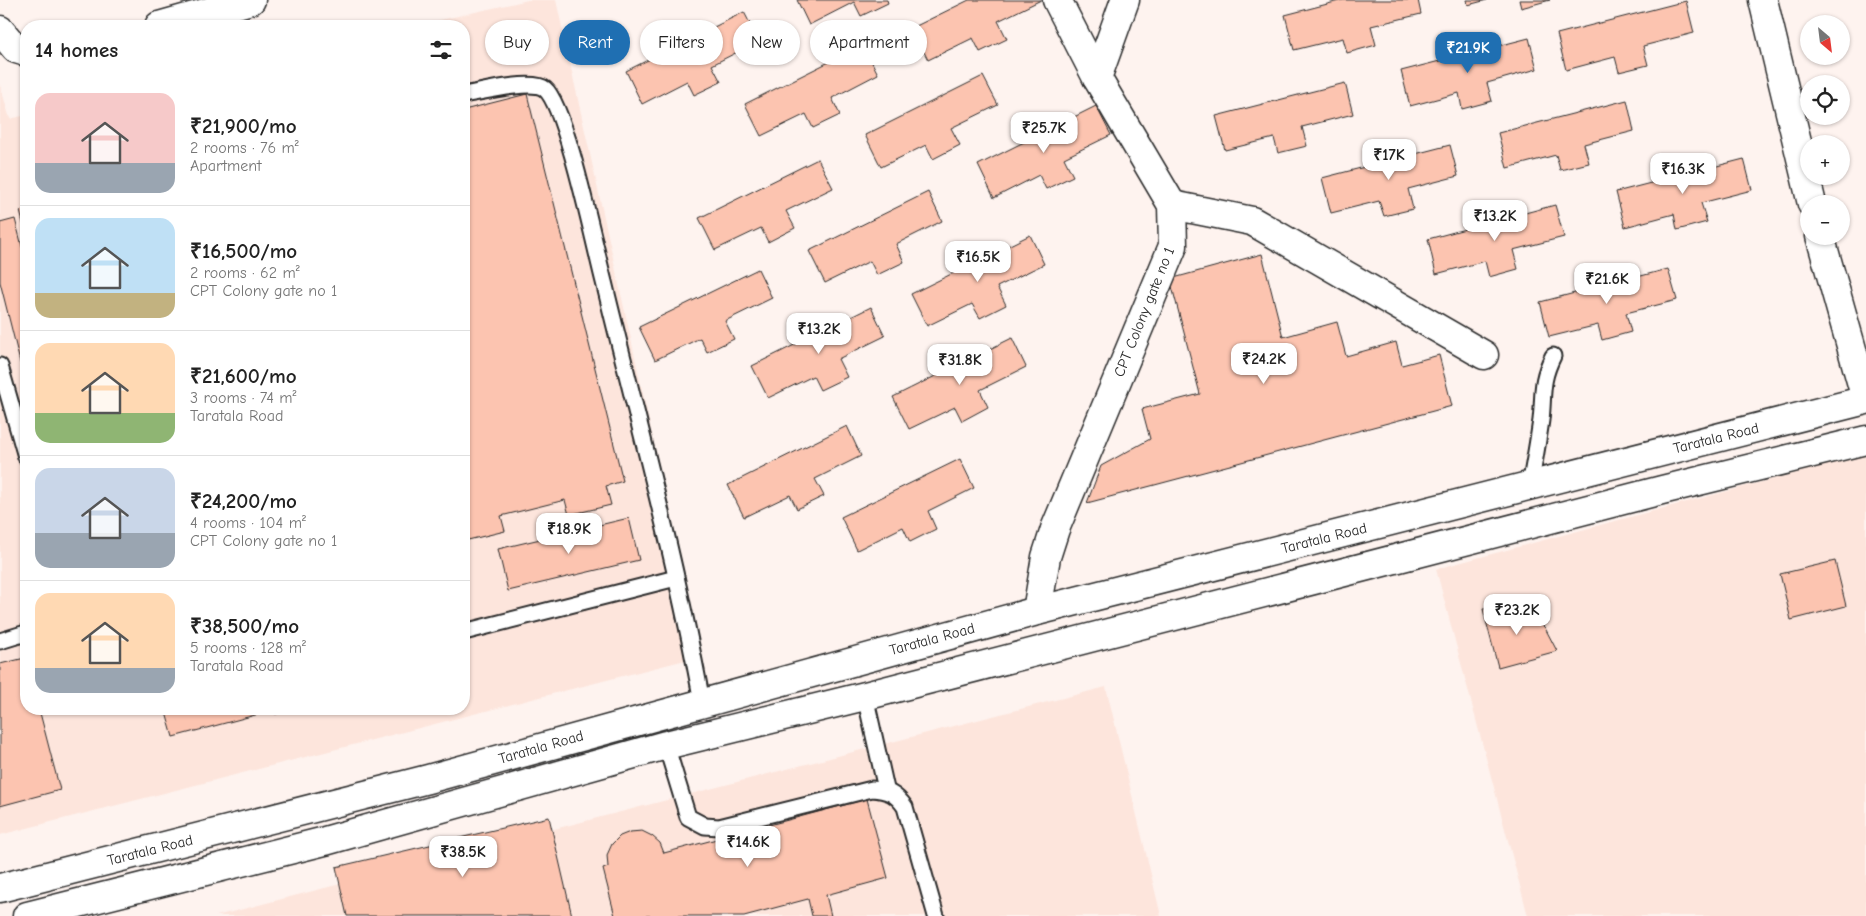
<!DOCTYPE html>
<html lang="en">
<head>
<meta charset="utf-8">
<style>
	body { margin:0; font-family:"Comic Neue",sans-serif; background:#f6f6f6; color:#222; height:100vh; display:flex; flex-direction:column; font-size:19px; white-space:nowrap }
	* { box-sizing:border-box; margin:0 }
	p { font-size:16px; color:#767676 }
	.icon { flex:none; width:28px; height:28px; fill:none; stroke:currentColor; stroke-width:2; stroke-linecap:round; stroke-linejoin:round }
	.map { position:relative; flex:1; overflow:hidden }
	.drawer { position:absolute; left:20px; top:20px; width:450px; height:695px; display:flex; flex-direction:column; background:#fff; border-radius:20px; box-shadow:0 1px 4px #0004 }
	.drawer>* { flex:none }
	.hud { position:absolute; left:485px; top:20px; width:475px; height:45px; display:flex; gap:10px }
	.needle { width:32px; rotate:152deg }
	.controls { position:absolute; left:1800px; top:15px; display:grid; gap:10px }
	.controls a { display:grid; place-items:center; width:50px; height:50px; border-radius:50%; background:#fff; box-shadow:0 1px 4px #0004; font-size:25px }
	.price { position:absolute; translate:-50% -42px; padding:0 11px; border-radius:10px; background:#fff; color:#222; font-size:16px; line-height:32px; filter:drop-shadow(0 1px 2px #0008) }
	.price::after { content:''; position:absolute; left:50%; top:30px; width:15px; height:11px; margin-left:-8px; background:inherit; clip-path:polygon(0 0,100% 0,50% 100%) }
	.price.on { background:#1f6fb2; color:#fff }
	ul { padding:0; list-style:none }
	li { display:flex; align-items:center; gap:15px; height:125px; padding:0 15px }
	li+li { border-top:1px solid #e0e0e0 }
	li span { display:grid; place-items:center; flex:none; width:140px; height:100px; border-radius:15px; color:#555 }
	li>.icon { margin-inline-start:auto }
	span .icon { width:60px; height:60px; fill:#fffc; stroke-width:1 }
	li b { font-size:21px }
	h2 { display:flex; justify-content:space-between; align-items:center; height:60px; padding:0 15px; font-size:21px }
	.pill { padding:0 18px; border-radius:22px; background:#fff; box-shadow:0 1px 4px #0004; font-size:18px; line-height:45px }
	.pill.on { background:#1f6fb2; color:#fff }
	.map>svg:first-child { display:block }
	.built { fill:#fde5dc }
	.building { fill:#fcc4b0; stroke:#2b2b2b }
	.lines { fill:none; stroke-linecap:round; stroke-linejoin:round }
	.lane-casing { stroke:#2b2b2b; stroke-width:19 }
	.street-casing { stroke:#2b2b2b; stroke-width:31 }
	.secondary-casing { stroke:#2b2b2b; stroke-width:31 }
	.lane { stroke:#fff; stroke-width:15 }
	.street { stroke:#fff; stroke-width:28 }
	.secondary { stroke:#fff; stroke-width:28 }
	.labels { text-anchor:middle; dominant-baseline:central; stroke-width:4; stroke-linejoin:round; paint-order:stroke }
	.street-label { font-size:15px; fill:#2b2b2b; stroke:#fff }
</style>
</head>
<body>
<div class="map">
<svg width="1866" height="916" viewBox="0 0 1866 916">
	<rect width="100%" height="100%" fill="#fef3ef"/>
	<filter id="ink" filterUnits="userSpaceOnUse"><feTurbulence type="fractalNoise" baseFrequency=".02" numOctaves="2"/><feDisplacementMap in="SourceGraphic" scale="10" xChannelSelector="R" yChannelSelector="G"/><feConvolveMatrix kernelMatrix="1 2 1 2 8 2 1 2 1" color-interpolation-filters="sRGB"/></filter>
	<g filter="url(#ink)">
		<!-- built -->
		<g class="built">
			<path d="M528 0H556L701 656 0 835V85L10 119 26 115V709H464V26H414Z"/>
			<path d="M1866 454V916H1528L1436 569Z"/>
			<path d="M1106 687 1161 916H216Z"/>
		</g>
		<!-- building -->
		<g class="building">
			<path d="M797 0H887L888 3 861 16 854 2 809 25Z"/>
			<path d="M969 0H1041L998 21 1007 39 980 52 973 38 928 60 912 28Z"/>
			<path d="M1343 0H1418L1421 14 1371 26 1376 45 1347 53 1343 38 1294 50 1285 15Z"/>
			<path d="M1467 0H1487L1468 5Z"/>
			<path d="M1519 0H1550L1521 8Z"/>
			<path d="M1686 1 1694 33 1643 46 1648 65 1619 72 1615 57 1566 70 1557 34Z"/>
			<path d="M744 12 759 41 712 65 721 82 694 95 687 81 642 104 626 71Z"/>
			<path d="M1529 38 1537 69 1487 83 1492 101 1462 109 1459 93 1410 106 1401 71Z"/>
			<path d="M863 45 878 74 832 98 840 115 813 128 806 114 761 136 745 104Z"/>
			<path d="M983 76 998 105 951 128 960 145 933 159 926 145 881 167 865 135Z"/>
			<path d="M1345 83 1353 114 1302 127 1307 146 1278 153 1274 138 1225 150 1216 116Z"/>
			<path d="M527 94 623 481 606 486 611 505 569 515 565 500 501 516 505 531 468 540 464 524V110Z"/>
			<path d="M1627 100 1634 131 1584 144 1589 163 1560 170 1556 155 1507 168 1498 133Z"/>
			<path d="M1096 106 1111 135 1064 158 1073 176 1046 189 1039 175 994 198 978 165Z"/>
			<path d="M1450 145 1458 176 1408 189 1413 209 1384 216 1379 201 1331 213 1322 178Z"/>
			<path d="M818 159 833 188 786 211 795 228 768 242 761 228 715 250 699 218Z"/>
			<path d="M1744 159 1752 190 1701 203 1707 222 1677 230 1674 214 1625 227 1616 192Z"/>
			<path d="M928 192 942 221 896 244 904 262 877 275 870 261 825 283 809 251Z"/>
			<path d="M1555 205 1564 237 1513 250 1518 269 1489 277 1485 261 1436 274 1428 239Z"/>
			<path d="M26 209V235L20 211Z"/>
			<path d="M15 219 26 262V386L0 282V223Z"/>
			<path d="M1030 235 1044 264 997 287 1006 305 980 318 972 304 927 326 911 294Z"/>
			<path d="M1262 254 1283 337 1337 322 1346 356 1396 342 1402 365 1439 355 1452 406 1087 503 1101 466 1150 439 1142 409 1200 394 1170 279Z"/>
			<path d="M758 269 772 298 725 321 734 339 707 352 700 338 655 360 639 327Z"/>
			<path d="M1668 269 1677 300 1626 313 1631 332 1602 340 1598 325 1549 337 1540 302Z"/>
			<path d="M871 307 885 336 838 359 847 377 820 390 813 376 768 398 752 366Z"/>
			<path d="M1012 338 1026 367 980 390 988 407 962 421 955 407 909 429 893 397Z"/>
			<path d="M847 426 861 456 815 479 824 496 797 509 790 495 744 517 728 485Z"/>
			<path d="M960 459 974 488 928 511 936 529 910 542 903 527 857 550 841 517Z"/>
			<path d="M629 518 639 560 508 591 498 549Z"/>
			<path d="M1835 561 1846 606 1791 620 1780 574Z"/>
			<path d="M1512 607 1532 615 1545 628 1557 651 1498 667 1483 609Z"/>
			<path d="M25 658 26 709H39L60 790 0 806V664Z"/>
			<path d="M165 709H281L282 713 275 714 274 710 173 737Z"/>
			<path d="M867 799 888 878 826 895 831 916H812L808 899 744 916H615L603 869 608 867 607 855 612 844 620 836 630 832 642 831 652 836 660 843 664 853Z"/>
			<path d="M549 817 572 916H347L336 867Z"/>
		</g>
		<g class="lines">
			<defs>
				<g id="lane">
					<path d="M464 95C480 92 533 79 545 89 566 106 595 248 604 282 638 422 676 561 702 702"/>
					<path d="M0 366 26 457"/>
					<path d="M1530 486C1534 464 1538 442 1541 420 1544 394 1540 382 1553 356"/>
					<path d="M464 632 676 578"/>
					<path d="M0 641 26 633"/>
					<path d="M865 696 886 789"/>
					<path d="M666 745 688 817 705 826 719 827 872 789C888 790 896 794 905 807L936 916"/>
				</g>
				<g id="street">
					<path d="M1763 0 1812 204"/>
					<path d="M159 26 251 0"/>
					<path d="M0 30 16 49 26 52"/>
					<path d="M1097 78 1125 0"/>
					<path d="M1172 205 1252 221 1484 355"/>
					<path d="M1820 236 1866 399"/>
					<path d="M1037 611 1046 557 1055 529 1173 246 1172 205 1097 78 1057 0"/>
				</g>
				<g id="secondary">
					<path d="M0 888 428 779 1037 611 1866 400"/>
					<path d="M27 916 325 841 666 745 865 696 1662 490 1866 440"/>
				</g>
			</defs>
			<!-- lane casing -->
			<use href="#lane" class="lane-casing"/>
			<!-- street casing -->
			<use href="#street" class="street-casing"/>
			<!-- secondary casing -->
			<use href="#secondary" class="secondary-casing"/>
			<!-- lane -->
			<use href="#lane" class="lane"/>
			<!-- street -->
			<use href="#street" class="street"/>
			<!-- secondary -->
			<use href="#secondary" class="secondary"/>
		</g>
	</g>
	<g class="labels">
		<!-- street labels -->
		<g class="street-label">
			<text transform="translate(1144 312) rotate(-68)">CPT Colony gate no 1</text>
			<text transform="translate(1716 438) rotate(-14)">Taratala Road</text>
			<text transform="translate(1324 538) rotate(-14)">Taratala Road</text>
			<text transform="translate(932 639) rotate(-15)">Taratala Road</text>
			<text transform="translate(541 747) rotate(-16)">Taratala Road</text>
			<text transform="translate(150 850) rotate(-14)">Taratala Road</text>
		</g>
	</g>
</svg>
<div class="controls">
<a><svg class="needle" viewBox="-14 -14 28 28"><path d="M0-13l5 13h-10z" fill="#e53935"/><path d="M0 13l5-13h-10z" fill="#767676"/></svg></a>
<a><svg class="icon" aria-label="locate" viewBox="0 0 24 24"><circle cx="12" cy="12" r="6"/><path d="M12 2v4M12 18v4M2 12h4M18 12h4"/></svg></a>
<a>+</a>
<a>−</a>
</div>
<b class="price on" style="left:1468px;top:74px">₹21.9K</b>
<b class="price" style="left:1044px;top:154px">₹25.7K</b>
<b class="price" style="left:1389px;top:181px">₹17K</b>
<b class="price" style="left:1683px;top:195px">₹16.3K</b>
<b class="price" style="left:1495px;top:242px">₹13.2K</b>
<b class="price" style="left:978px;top:283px">₹16.5K</b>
<b class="price" style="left:1607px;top:305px">₹21.6K</b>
<b class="price" style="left:819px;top:355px">₹13.2K</b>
<b class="price" style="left:1264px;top:385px">₹24.2K</b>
<b class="price" style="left:960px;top:386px">₹31.8K</b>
<b class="price" style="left:569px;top:555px">₹18.9K</b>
<b class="price" style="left:1517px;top:636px">₹23.2K</b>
<b class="price" style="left:748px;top:868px">₹14.6K</b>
<b class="price" style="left:463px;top:878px">₹38.5K</b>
<div class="hud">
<a class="pill">Buy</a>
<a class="pill on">Rent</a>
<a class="pill">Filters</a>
<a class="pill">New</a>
<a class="pill">Apartment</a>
</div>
<section class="drawer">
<h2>14 homes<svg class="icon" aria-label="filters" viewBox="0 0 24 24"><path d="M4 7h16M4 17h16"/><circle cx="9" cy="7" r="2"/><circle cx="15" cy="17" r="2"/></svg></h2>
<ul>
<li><span style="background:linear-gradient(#f6c9c9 70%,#9aa5b1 0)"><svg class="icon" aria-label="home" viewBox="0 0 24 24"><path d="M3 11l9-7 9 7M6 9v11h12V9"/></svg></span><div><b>₹21,900/mo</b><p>2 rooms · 76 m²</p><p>Apartment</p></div></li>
<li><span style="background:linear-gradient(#bfe0f5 75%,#c2b280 0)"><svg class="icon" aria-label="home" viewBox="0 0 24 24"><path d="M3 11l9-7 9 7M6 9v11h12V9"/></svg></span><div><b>₹16,500/mo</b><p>2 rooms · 62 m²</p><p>CPT Colony gate no 1</p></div></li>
<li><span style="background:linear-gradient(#ffd9b3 70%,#8fb573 0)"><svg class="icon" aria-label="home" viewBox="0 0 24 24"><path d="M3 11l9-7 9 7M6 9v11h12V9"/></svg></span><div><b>₹21,600/mo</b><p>3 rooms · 74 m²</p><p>Taratala Road</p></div></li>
<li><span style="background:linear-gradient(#c9d6e8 65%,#9aa5b1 0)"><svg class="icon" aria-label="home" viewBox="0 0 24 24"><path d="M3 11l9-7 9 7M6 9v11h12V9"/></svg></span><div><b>₹24,200/mo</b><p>4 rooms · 104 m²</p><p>CPT Colony gate no 1</p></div></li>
<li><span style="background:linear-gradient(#ffd9b3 75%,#9aa5b1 0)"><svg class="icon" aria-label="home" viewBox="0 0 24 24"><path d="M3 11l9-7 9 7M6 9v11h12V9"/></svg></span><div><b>₹38,500/mo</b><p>5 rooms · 128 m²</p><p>Taratala Road</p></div></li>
</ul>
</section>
</div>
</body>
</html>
